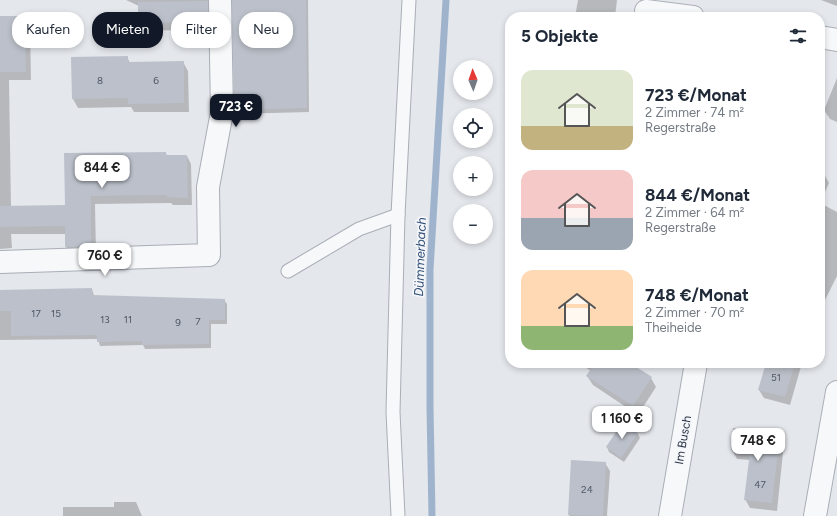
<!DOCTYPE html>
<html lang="de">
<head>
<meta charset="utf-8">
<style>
	body { margin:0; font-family:Figtree,sans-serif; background:#f6f6f7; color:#1f2937; height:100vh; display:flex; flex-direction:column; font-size:15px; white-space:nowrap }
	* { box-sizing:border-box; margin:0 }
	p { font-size:13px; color:#747a83 }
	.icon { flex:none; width:22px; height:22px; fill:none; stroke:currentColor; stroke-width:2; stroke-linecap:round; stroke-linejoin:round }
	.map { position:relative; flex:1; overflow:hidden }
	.side { position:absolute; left:505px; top:12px; width:320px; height:356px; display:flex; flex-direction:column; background:#fff; border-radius:16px; box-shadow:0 2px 6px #0003 }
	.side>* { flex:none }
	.banner { position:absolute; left:12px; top:12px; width:380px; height:36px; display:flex; gap:8px }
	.needle { width:26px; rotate:358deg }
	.controls { position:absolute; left:453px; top:60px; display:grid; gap:8px }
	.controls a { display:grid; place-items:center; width:40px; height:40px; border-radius:50%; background:#fff; box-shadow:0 2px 6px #0003; font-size:20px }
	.price { position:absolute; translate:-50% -34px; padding:0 9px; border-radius:8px; background:#fff; color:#222; font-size:13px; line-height:26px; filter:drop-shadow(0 1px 2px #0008) }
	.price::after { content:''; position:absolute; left:50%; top:24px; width:12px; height:9px; margin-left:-6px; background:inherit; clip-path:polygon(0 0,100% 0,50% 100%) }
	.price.on { background:#111827; color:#fff }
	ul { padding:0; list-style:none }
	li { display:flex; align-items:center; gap:12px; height:100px; padding:0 16px }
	li span { display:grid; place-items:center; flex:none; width:112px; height:80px; border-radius:12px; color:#555 }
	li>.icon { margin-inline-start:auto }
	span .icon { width:48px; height:48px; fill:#fffc; stroke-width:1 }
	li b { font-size:17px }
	h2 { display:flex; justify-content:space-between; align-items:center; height:48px; padding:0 16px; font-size:17px }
	.tag { padding:0 14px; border-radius:16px; background:#fff; box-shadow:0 2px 6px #0003; font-size:14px; line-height:36px }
	.tag.on { background:#111827; color:#fff }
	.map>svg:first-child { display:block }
	.shadow { fill:#0003 }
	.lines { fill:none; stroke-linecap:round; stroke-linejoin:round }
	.stream { stroke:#9fb4cc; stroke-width:7 }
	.building { fill:#bbc0ca }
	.lane-casing { stroke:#a9aeb7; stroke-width:15 }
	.street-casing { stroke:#a9aeb7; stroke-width:24 }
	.lane { stroke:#f7f8fa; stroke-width:13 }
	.street { stroke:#f7f8fa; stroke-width:22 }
	.labels { text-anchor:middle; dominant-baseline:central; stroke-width:3.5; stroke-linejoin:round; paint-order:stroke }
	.number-label { font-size:10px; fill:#4f5766 }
	.street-label { font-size:12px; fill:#2b3445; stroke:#f4f6f9 }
	.water-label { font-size:13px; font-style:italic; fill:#34527a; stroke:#f4f6f9 }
</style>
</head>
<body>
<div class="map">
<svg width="837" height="516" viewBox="0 0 837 516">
	<rect width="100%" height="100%" fill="#e4e7ec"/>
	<!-- shadow -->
	<g class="shadow">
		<path d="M126 0H210L212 29 144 31 139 23V6Z"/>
		<path d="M232 0H308L309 112 238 114 235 109Z"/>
		<path d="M578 0H617L615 17H575Z"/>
		<path d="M821 0H837V6Z"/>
		<path d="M0 17H25L30 25 31 80H9L11 207 66 206 166 153 167 156H187L191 164 192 205H173L171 203 95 204 96 254 71 255 66 247V234H11L12 248 0 249Z"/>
		<path d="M127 57 130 63 183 62 188 71 189 112H134L131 107 78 108 73 99Z"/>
		<path d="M837 78V122L830 119 824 110Z"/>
		<path d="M820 172 824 174 829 183 820 203Z"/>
		<path d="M820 203 837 212V276L823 304 820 302Z"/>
		<path d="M92 289 94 296 224 300 227 304V324H211V348L145 349 143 345 100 346 98 339 0 340V291Z"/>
		<path d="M579 363H629L651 378 656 387 638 415 593 385 587 376 591 371Z"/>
		<path d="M767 363H802L790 405 764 398 759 390Z"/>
		<path d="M623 424 638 434 640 438 624 462 609 452 607 447Z"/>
		<path d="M779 434 784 443 777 511 750 508 745 499 750 460 737 459 732 450Z"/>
		<path d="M605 463 610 471 607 516H569Z"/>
		<path d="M114 502H136L142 516H63V507H114Z"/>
	</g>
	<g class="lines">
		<!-- stream -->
		<path class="stream" d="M432 516 430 407V270L446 0"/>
	</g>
	<!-- building -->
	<g class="building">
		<path d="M232 0H306L307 108 234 110Z"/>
		<path d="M208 1V22L138 23V2Z"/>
		<path d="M0 16H25L26 72H0Z"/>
		<path d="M128 56V62L184 61V103L128 104V98L72 99 71 57Z"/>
		<path d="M166 152V155H187L188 198 167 197V195L91 196V246L65 247V226L0 227V206L65 205 64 153Z"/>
		<path d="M92 288V295L225 299V320H209V344L142 345V341L97 342V335L11 336V311H0V290Z"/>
		<path d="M595 363H630L652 377 633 406 586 376Z"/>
		<path d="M766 363H795L785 397 758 390Z"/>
		<path d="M622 423 638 433 621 458 606 447Z"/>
		<path d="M733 428 780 434 772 503 744 500 750 452 731 450Z"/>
		<path d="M571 460 606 462 603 516 568 515Z"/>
	</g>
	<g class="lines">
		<defs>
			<g id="lane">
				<path d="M288 271 359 229 398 215"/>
				<path d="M398 516 393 412 398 215 409 0"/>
			</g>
			<g id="street">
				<path d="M646 11 693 17"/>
				<path d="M820 37 837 40"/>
				<path d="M0 262 209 255 208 187 222 112 220 0"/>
				<path d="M670 516 696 363"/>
				<path d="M815 516 837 392"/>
			</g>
		</defs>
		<!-- lane casing -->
		<use href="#lane" class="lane-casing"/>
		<!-- street casing -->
		<use href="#street" class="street-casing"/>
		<!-- lane -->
		<use href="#lane" class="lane"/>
		<!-- street -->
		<use href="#street" class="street"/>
	</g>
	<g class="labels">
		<!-- number labels -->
		<g class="number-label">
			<text x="100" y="80">8</text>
			<text x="156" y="80">6</text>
			<text x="36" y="313">17</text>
			<text x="56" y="313">15</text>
			<text x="105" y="319">13</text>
			<text x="128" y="319">11</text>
			<text x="198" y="321">7</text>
			<text x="178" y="322">9</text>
			<text x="776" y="377">51</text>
			<text x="760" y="484">47</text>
			<text x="587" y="489">24</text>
		</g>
		<!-- street labels -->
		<g class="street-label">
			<text transform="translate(683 440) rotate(-80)">Im Busch</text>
		</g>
		<!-- water labels -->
		<g class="water-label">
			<text transform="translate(420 257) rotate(-88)">Dümmerbach</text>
		</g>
	</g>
</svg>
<div class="controls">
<a><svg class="needle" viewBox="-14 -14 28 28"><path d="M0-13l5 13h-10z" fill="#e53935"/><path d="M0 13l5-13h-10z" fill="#747a83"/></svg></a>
<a><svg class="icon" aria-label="locate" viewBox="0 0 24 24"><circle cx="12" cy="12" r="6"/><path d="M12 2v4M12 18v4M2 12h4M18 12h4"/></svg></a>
<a>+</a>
<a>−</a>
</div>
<b class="price on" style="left:236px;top:128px">723 €</b>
<b class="price" style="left:102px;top:189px">844 €</b>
<b class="price" style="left:105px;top:277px">760 €</b>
<b class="price" style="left:622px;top:440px">1 160 €</b>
<b class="price" style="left:758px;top:462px">748 €</b>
<div class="banner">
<a class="tag">Kaufen</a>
<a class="tag on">Mieten</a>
<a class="tag">Filter</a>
<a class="tag">Neu</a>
</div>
<section class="side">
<h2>5 Objekte<svg class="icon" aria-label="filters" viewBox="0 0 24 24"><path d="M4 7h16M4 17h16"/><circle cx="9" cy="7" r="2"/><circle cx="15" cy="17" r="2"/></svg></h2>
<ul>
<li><span style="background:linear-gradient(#dfe7d0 70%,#c2b280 0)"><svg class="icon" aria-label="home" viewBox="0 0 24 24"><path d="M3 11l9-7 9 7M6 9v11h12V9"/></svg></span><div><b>723 €/Monat</b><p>2 Zimmer · 74 m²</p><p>Regerstraße</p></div></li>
<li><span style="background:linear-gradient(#f6c9c9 60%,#9aa5b1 0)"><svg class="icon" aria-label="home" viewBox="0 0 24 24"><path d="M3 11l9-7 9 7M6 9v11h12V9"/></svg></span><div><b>844 €/Monat</b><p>2 Zimmer · 64 m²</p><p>Regerstraße</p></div></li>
<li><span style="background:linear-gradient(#ffd9b3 70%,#8fb573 0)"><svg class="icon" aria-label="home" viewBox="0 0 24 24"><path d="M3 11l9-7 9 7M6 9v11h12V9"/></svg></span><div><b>748 €/Monat</b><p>2 Zimmer · 70 m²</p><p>Theiheide</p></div></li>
</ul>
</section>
</div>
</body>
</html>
